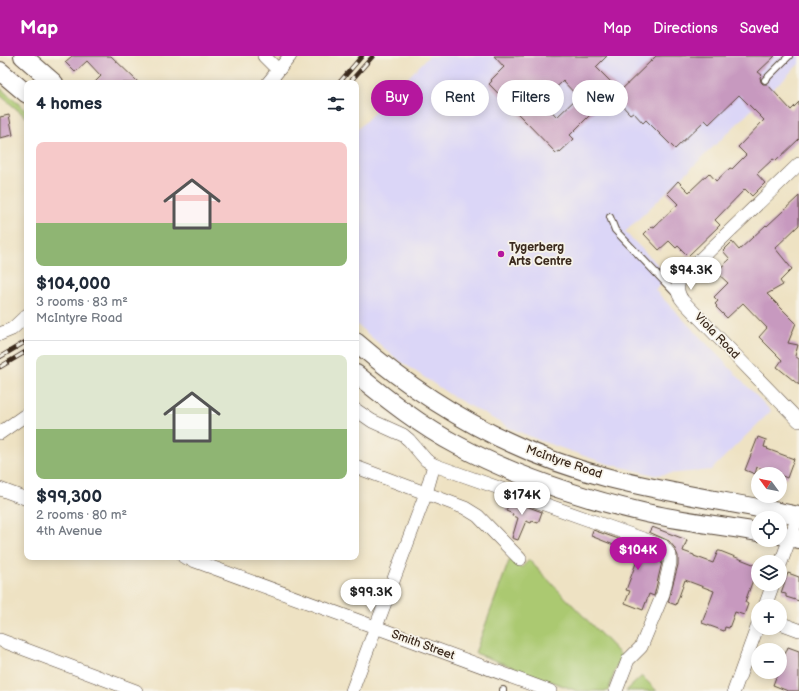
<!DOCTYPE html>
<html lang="en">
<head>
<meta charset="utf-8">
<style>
	body { margin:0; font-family:"Balsamiq Sans",sans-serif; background:#f2f2f3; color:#1f2937; height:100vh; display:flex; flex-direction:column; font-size:15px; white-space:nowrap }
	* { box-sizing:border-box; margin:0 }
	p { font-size:13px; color:#747a83 }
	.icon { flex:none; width:22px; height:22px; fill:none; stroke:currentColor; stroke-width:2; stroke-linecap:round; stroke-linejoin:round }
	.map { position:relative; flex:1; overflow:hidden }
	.drawer { position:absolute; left:24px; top:24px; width:335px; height:480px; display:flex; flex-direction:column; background:#fff; border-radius:8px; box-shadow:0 2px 10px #0003 }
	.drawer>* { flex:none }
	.banner { position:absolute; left:371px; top:24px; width:368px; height:36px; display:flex; gap:8px }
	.needle { width:26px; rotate:302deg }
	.tools { position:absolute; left:751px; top:411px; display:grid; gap:8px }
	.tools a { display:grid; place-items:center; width:36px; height:36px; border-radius:50%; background:#fff; box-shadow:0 2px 10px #0003; font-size:20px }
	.price { position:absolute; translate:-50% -34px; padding:0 9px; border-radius:14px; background:#fff; color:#222; font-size:13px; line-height:26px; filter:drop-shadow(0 1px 2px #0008) }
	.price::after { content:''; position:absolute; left:50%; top:24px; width:12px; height:9px; margin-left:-6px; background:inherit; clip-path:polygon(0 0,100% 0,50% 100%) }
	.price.on { background:#b5179e; color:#fff }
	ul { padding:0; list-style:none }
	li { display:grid; align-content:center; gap:8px; height:212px; padding:0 12px }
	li+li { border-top:1px solid #e0e1e3 }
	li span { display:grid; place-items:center; height:124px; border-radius:8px; color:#555 }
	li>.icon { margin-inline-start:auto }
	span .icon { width:72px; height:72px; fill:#fffc; stroke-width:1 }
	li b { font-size:17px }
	h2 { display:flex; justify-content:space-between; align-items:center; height:48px; padding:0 12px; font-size:17px }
	.chip { padding:0 14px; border-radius:18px; background:#fff; box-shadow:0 2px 10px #0003; font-size:14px; line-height:36px }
	.chip.on { background:#b5179e; color:#fff }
	header { display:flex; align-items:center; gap:24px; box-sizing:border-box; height:56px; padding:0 20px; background:#b5179e; color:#fff }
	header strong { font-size:19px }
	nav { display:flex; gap:22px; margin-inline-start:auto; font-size:14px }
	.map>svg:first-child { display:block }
	.built { fill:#dbd6f7 }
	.green { fill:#abc971; stroke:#737a48 }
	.building { fill:#c799bf; fill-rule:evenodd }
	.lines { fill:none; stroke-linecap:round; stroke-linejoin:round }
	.service-casing { stroke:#564637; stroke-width:8 }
	.minor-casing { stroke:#564637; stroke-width:14 }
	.secondary-casing { stroke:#564637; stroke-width:20 }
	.service { stroke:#fff; stroke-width:6 }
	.minor { stroke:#fff; stroke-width:13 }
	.secondary { stroke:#fff; stroke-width:18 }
	.rail-casing { stroke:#3b2a1e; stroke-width:4.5 }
	.rail { stroke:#f7f3e8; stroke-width:3; stroke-dasharray:9; stroke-linecap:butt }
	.poi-dot { fill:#b5179e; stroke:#f7f3e8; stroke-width:1.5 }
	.labels { text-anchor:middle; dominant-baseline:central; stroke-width:3.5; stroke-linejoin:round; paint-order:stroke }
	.poi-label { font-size:12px; font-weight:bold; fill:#3b2a1e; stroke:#f7f3e8; text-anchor:start }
	.street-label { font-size:12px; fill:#3b2a1e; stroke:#f7f3e8 }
</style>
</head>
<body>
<header>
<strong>Map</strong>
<nav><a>Map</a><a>Directions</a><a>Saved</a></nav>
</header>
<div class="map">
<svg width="799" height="635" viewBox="0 0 799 635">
	<rect width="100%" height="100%" fill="#f7f3e8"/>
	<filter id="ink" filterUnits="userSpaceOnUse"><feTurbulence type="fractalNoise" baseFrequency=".025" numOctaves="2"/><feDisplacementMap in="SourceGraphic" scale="8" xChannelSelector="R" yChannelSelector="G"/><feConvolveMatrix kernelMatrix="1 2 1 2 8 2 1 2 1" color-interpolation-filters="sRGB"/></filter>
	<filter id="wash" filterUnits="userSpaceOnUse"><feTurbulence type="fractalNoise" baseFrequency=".012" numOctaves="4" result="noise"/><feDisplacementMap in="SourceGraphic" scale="16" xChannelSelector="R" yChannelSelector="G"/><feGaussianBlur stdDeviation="0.9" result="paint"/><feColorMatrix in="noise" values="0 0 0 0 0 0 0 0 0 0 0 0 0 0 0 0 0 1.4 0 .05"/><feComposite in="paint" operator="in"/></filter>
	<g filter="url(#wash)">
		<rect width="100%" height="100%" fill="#eee2c3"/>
		<!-- built -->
		<path class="built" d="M429 0H799V8L625 176 669 220 655 234 771 355 711 414 655 419 605 407 541 385 510 372 452 340 397 303 356 268V75Z"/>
		<!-- green -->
		<g class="green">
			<path d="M0 32 27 55V62L0 39Z"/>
			<path d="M512 503 521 512 529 504 623 601 617 609 608 635H577L475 597 509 505Z"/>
			<path d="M642 620 657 635H626Z"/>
		</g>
		<g id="blocks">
			<!-- building -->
			<g class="building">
				<path d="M72 0H111L139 27H94L101 20 87 5 75 16 65 6Z"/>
				<path d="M494 0H607L596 11 617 32 570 79 574 83 560 96V95L556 97 489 28 492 25 491 24 504 11ZM563 25 578 41 557 61 542 45Z"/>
				<path d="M656 0H775L758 16 762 19 760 21 761 26 763 28H767L791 54 799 46V83L776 105 773 103 757 118 765 127 752 140 745 133 715 164 720 169 688 200 678 190 676 192 669 185 659 194 644 178 652 170 654 171 678 148 667 137 678 125 689 136 709 117 716 125 730 112 732 113 746 99 738 91 764 64 739 39 709 68 705 64 675 93 646 64 643 67 633 56 630 58 614 41Z"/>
				<path d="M9 59 13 79 0 82V61Z"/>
				<path d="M799 140V169L775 192 792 213 780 225 783 229 767 238 796 267 788 287 798 289 795 300 799 303V329L777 311 782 304 759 281 767 272 743 247 727 262 716 251 717 250 715 248 718 245 714 241 728 227 716 216 730 203 723 195 732 186 739 194 766 169 767 170Z"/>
				<path d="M758 381 766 384 764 391 768 392 767 393 794 403 787 422 780 419V418H776L757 411 755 418 745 414Z"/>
				<path d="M510 444 542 456 538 467 532 465 531 467 526 465 518 484 512 482 518 462 512 460 513 458 506 455Z"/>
				<path d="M652 471 687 484 683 495 694 499V500L713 507 718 495H720L758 510 745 546 748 548 744 559 735 556 729 572 725 571 724 575 702 567 714 535 685 524 676 549 668 546 678 509V500L674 491 669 485 649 476Z"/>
				<path d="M593 474 658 497 660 500 662 506 655 536 654 540 649 538 643 554 625 547 630 535 626 534 639 499 591 480Z"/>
				<path d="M788 517 799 521V545L786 541V538L781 537Z"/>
				<path d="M788 591 799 595V635H788L773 629 778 616H780V610Z"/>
			</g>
		</g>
	</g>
	<g filter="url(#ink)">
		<use href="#blocks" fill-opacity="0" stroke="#564637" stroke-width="1"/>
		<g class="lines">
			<defs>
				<g id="service">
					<path d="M765 24 789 0"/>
					<path d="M610 161 615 174 676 238"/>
					<path d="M503 635V634"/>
				</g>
				<g id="minor">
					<path d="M264 0 278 14"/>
					<path d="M268 27 290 0"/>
					<path d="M799 108 680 223C676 231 677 238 683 245L799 365"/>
					<path d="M0 278 12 273 27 259"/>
					<path d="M0 377 27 358"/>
					<path d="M434 409 626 477 663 490 667 495 670 500V507L663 538 641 591 628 604 616 635"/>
					<path d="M356 411 465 452 478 460 520 503"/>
					<path d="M0 433 27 443"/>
					<path d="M184 501 550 635"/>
					<path d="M780 509 799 458"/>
					<path d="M765 550 773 528"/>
					<path d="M780 567 799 574"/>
					<path d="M0 584 136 635"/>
					<path d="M352 635 426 437 434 409 426 404 409 384 403 379 372 365 356 354"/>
					<path d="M734 635 758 569"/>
				</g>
				<g id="secondary">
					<path d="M23 0 54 27"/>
					<path d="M0 15 27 38"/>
					<path d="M356 286C429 349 515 398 609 422 672 438 736 447 799 460"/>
					<path d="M356 318C388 344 421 370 457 389 515 420 578 441 642 456 680 465 719 469 758 476"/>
					<path d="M780 479 799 483"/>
				</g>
			</defs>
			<!-- service casing -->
			<use href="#service" class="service-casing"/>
			<!-- minor casing -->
			<use href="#minor" class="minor-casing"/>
			<!-- secondary casing -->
			<use href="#secondary" class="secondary-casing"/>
			<!-- service -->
			<use href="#service" class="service"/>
			<!-- minor -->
			<use href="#minor" class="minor"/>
			<!-- secondary -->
			<use href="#secondary" class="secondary"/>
			<defs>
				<g id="rail">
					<path d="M339 27 362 0"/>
					<path d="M349 27 373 0"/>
					<path d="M0 301 27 285"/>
					<path d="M0 311 27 295"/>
				</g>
			</defs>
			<!-- rail casing -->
			<use href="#rail" class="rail-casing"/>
			<!-- rail -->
			<use href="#rail" class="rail"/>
		</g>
	</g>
	<!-- markers -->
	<circle class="poi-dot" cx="501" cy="198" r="4"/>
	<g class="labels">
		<!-- poi labels -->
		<g class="poi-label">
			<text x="509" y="191">Tygerberg<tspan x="509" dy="14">Arts Centre</tspan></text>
		</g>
		<!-- street labels -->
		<g class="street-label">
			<text transform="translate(717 280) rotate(46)">Viola Road</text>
			<text transform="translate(564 406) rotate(19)">McIntyre Road</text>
			<text transform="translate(423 589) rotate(20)">Smith Street</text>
		</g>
	</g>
</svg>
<div class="tools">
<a><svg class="needle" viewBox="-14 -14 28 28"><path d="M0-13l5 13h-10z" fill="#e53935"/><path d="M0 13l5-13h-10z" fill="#747a83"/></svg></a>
<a><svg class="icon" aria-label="locate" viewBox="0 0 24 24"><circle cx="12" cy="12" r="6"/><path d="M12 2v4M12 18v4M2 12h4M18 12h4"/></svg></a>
<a><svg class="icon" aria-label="layers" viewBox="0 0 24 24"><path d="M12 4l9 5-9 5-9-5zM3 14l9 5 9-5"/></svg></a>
<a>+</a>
<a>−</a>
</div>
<b class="price" style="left:691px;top:235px">$94.3K</b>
<b class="price" style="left:522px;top:460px">$174K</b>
<b class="price on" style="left:638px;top:515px">$104K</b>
<b class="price" style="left:371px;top:557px">$99.3K</b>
<div class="banner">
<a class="chip on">Buy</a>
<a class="chip">Rent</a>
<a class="chip">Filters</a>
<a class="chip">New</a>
</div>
<section class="drawer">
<h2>4 homes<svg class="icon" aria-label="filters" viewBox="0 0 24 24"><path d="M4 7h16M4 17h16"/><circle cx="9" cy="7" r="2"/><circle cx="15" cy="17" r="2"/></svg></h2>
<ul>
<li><span style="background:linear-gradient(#f6c9c9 65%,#8fb573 0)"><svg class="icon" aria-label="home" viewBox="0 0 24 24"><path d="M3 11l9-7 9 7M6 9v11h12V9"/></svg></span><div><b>$104,000</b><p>3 rooms · 83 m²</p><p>McIntyre Road</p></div></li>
<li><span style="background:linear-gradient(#dfe7d0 60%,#8fb573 0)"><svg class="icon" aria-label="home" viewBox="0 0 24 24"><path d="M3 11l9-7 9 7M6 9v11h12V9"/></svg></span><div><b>$99,300</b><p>2 rooms · 80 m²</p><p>4th Avenue</p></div></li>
</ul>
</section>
</div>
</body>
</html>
